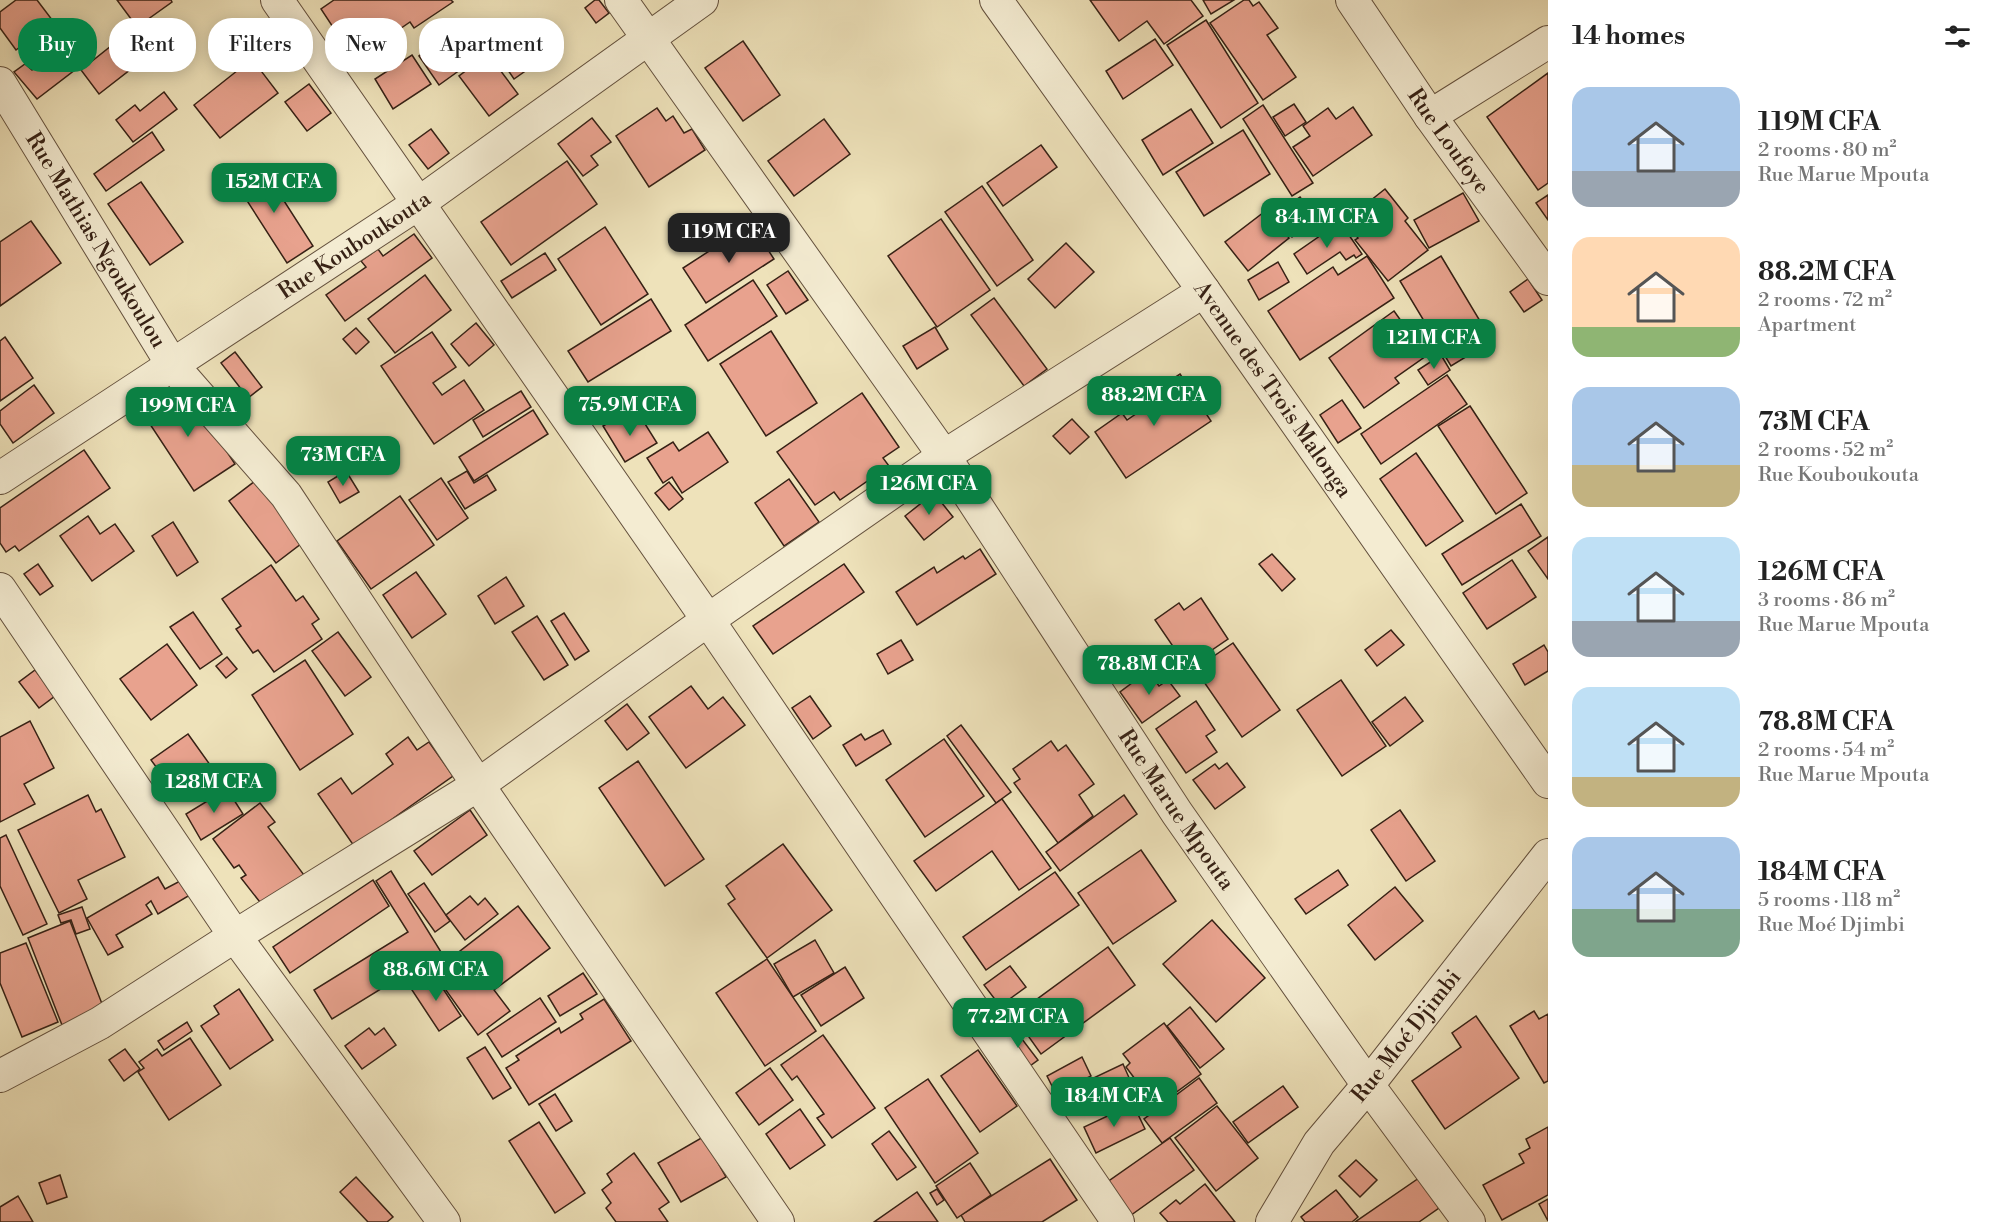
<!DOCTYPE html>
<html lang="en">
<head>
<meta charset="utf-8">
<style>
	body { margin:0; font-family:"Libre Bodoni",serif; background:#f6f6f6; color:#222; height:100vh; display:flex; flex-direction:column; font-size:22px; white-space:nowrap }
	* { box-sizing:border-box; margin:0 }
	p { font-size:20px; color:#767676 }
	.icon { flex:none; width:33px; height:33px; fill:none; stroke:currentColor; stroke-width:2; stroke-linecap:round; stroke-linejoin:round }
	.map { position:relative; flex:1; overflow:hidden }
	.panel { display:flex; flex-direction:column; background:#fff; width:450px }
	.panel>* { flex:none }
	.guide { position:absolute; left:18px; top:18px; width:570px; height:54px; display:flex; gap:12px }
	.price { position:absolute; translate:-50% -51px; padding:0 14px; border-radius:12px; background:#0b8043; color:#fff; font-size:20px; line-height:39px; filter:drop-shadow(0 2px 3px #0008) }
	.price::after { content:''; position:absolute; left:50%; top:36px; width:18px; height:14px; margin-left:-9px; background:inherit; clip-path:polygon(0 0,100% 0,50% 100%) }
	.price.active { background:#222; color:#fff }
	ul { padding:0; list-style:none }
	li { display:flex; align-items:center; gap:18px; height:150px; padding:0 24px }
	li span { display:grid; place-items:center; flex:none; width:168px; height:120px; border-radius:18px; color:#555 }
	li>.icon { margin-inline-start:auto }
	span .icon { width:72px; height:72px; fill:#fffc; stroke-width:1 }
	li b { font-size:26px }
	h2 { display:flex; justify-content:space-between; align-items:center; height:72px; padding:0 24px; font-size:26px }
	.pill { padding:0 21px; border-radius:24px; background:#fff; box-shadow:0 3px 15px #0003; font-size:21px; line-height:54px }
	.pill.active { background:#0b8043; color:#fff }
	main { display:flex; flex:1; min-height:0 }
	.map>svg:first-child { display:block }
	.building { fill:#e8a28e; stroke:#362115; stroke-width:1.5 }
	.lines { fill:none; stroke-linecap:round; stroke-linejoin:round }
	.minor-casing { stroke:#64513e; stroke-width:34 }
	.minor { stroke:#f4ecd2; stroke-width:32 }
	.labels { text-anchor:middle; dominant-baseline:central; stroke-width:4.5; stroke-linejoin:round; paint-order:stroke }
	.street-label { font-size:22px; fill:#362115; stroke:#f4ecd2 }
</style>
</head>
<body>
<main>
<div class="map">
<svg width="1548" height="1222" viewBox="0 0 1548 1222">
	<rect width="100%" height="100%" fill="#eee2ba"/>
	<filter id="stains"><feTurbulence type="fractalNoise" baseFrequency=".00333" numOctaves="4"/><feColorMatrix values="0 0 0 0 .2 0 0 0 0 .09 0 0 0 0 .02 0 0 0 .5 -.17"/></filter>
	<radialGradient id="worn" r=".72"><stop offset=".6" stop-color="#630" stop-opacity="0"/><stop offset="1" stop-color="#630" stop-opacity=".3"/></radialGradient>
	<!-- building -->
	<g class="building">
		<path d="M16 0H37L53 21 16 50 0 28V12Z"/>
		<path d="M117 0H171L172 2 137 27Z"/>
		<path d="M334 0H451L453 2 414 28 410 22 368 51 363 44 350 53 321 9Z"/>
		<path d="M595 0H599L609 13 596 23 585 8Z"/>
		<path d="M1090 0H1191L1203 16 1164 44 1147 21 1119 41Z"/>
		<path d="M1203 0H1234L1211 14Z"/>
		<path d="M1244 0H1249L1253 6 1259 2 1278 28 1267 35 1296 77 1263 100 1210 23Z"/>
		<path d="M262 19 273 34 244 53 234 37Z"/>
		<path d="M1206 20 1258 103 1221 128 1167 45Z"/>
		<path d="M465 23 485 52 439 85 419 56Z"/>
		<path d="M121 38 140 62 99 94 81 70Z"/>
		<path d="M1155 39 1173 65 1123 99 1106 71Z"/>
		<path d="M743 41 780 95 743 121 705 68Z"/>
		<path d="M514 42 531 67 514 79 497 54Z"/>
		<path d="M63 44 80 66 37 99 14 72 25 64 32 70Z"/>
		<path d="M488 54 518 94 489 116 459 76Z"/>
		<path d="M412 55 431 84 393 109 375 79Z"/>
		<path d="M252 59 278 93 220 138 194 105Z"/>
		<path d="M1548 73V183L1538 190 1487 117Z"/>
		<path d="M309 84 331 113 307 131 285 102Z"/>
		<path d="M164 92 177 109 133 142 116 120 135 105 140 111Z"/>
		<path d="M1294 104 1306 122 1285 136 1273 117Z"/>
		<path d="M1263 105 1313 183 1292 196 1243 119Z"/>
		<path d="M1353 107 1372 135 1313 176 1293 147 1310 136 1303 126 1328 108 1336 119Z"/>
		<path d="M657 108 666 121 673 116 684 133 692 129 705 150 649 187 616 136Z"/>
		<path d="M1191 109 1213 143 1163 175 1142 140Z"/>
		<path d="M592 118 611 142 591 156 598 165 583 176 558 144Z"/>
		<path d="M824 119 850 154 794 196 768 161Z"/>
		<path d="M431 129 449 153 428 169 409 145Z"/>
		<path d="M1243 130 1270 174 1204 216 1176 172Z"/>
		<path d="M152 132 164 150 106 191 94 174Z"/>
		<path d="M1041 145 1057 167 1003 206 987 183Z"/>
		<path d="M567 161 597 204 511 265 481 222Z"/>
		<path d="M261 165 313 246 287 263 235 182Z"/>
		<path d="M141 182 183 242 150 265 108 204Z"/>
		<path d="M982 186 1033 260 997 286 945 212Z"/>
		<path d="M1385 189 1408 218 1405 221 1428 250 1388 281 1355 240 1358 238 1345 221Z"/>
		<path d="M1463 193 1479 221 1429 248 1414 220Z"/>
		<path d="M1548 195V220L1536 203Z"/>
		<path d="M1300 197 1316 220 1292 237 1276 214Z"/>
		<path d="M1268 209 1289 238 1248 271 1225 242Z"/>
		<path d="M941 219 990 290 937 327 888 256Z"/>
		<path d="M31 221 61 263 0 306V242Z"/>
		<path d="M1340 222 1362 254 1356 258 1354 255 1346 260 1340 252 1307 274 1294 254Z"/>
		<path d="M751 224 774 259 706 303 683 268Z"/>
		<path d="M605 227 648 294 601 325 558 259Z"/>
		<path d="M414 234 432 258 345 321 326 295 366 267 361 261 378 249 383 256Z"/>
		<path d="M1066 243 1094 272 1055 308 1028 279Z"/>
		<path d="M545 253 556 270 512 298 501 281Z"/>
		<path d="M1367 256 1394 298 1300 360 1268 311 1333 267 1338 275Z"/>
		<path d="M1441 256 1492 341 1451 366 1400 281Z"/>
		<path d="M1278 262 1289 282 1259 300 1248 280Z"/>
		<path d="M788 271 808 300 786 314 767 285Z"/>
		<path d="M425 275 451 310 395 353 368 319Z"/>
		<path d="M1528 279 1542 300 1524 312 1510 292Z"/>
		<path d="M753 280 777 316 708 361 685 325Z"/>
		<path d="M994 298 1047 369 1024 386 971 315Z"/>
		<path d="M651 299 671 331 588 382 568 351Z"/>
		<path d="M1394 311 1426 356 1395 378 1399 383 1364 408 1329 358Z"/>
		<path d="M476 323 494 345 469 366 451 344Z"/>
		<path d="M935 327 948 349 917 369 903 346Z"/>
		<path d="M356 328 369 342 356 354 343 339Z"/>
		<path d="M771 331 817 403 766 436 720 364Z"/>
		<path d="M432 332 456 367 433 383 442 395 464 380 484 410 434 444 381 366Z"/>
		<path d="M5 337 33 378 0 401V341Z"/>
		<path d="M235 352 262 387 248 398 221 363Z"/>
		<path d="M1441 355 1450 370 1428 385 1418 370Z"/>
		<path d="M1180 374 1211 421 1126 478 1095 432 1122 413 1127 420 1159 398 1154 391Z"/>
		<path d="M1447 375 1467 404 1381 464 1361 434Z"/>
		<path d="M34 385 54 413 13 443 0 424V411Z"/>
		<path d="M183 385 235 464 194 491 142 412Z"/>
		<path d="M521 391 531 407 483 437 473 420Z"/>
		<path d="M862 393 899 447 883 458 889 466 840 500 834 492 815 505 777 452Z"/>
		<path d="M1342 400 1361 428 1338 443 1320 415Z"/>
		<path d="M1470 406 1527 493 1496 514 1438 426Z"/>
		<path d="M533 410 548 434 474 481 459 457Z"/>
		<path d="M623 414 630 426 642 419 657 443 625 462 603 426Z"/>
		<path d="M1072 419 1089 437 1070 454 1053 436Z"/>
		<path d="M708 432 728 462 682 493 672 477 663 483 647 458 673 442 679 451Z"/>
		<path d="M84 450 110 488 19 551 15 546 6 552 0 543V508Z"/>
		<path d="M1416 453 1463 521 1426 546 1380 479Z"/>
		<path d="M346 471 359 492 340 503 328 482Z"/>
		<path d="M467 471 474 483 487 475 496 490 465 509 448 482Z"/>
		<path d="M259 478 306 540 276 563 229 501Z"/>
		<path d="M441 478 468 518 437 540 409 500Z"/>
		<path d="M789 479 819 522 784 546 755 503Z"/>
		<path d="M669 482 683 499 669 510 655 493Z"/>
		<path d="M934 493 953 517 924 540 905 516Z"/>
		<path d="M400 496 434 545 371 589 337 541Z"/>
		<path d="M1521 504 1541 536 1462 585 1442 554Z"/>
		<path d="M88 516 100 534 115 524 134 551 92 581 60 536Z"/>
		<path d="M173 522 198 562 177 576 152 536Z"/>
		<path d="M1548 537V579L1528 551Z"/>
		<path d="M980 549 996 574 917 625 896 592 934 567 937 573 963 556 965 559Z"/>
		<path d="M1272 554 1295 579 1282 591 1259 564Z"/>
		<path d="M1512 560 1536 597 1487 629 1463 593Z"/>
		<path d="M38 564 53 586 40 595 24 574Z"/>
		<path d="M844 564 864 592 773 654 753 626Z"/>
		<path d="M271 565 296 601 303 596 319 619 312 624 322 639 274 672 258 650 253 653 236 629 241 626 222 599Z"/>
		<path d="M416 572 446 614 412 638 383 595Z"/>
		<path d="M506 577 524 606 495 624 478 596Z"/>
		<path d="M1201 598 1228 639 1187 667 1155 620 1179 603 1184 610Z"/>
		<path d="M193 612 222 654 200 669 170 627Z"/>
		<path d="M564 613 589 651 575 660 551 621Z"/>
		<path d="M537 616 568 665 544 680 512 632Z"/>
		<path d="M1391 630 1404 645 1377 666 1365 650Z"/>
		<path d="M338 632 371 677 345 696 312 651Z"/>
		<path d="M901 640 913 660 888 674 877 654Z"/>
		<path d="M1233 643 1280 710 1242 737 1195 669Z"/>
		<path d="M167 644 197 685 151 720 120 679Z"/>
		<path d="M1544 645 1548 652V671L1525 685 1513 664Z"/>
		<path d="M227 657 237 669 226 678 216 666Z"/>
		<path d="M305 660 353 734 300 770 252 695Z"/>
		<path d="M35 670 55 696 39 708 19 682Z"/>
		<path d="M1148 671 1159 686 1168 680 1180 696 1142 723 1120 692Z"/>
		<path d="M1341 680 1386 746 1342 776 1297 710Z"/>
		<path d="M691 686 708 709 723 697 745 725 686 768 649 717Z"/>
		<path d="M810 696 831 726 813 739 792 708Z"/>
		<path d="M1405 697 1423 721 1390 746 1372 722Z"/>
		<path d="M1196 701 1215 730 1206 736 1217 752 1186 773 1156 729Z"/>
		<path d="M627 704 649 733 627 750 605 721Z"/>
		<path d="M30 721 54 768 24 784 35 804 0 822V737Z"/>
		<path d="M961 725 1011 792 996 803 947 736Z"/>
		<path d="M883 730 891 744 856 766 843 745 861 734 865 740Z"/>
		<path d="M188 734 213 769 177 795 151 760Z"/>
		<path d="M408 737 417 750 429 742 453 776 354 846 318 794 341 778 352 794 393 764 386 754Z"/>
		<path d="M944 739 984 796 925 837 886 780Z"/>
		<path d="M1051 741 1058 751 1066 745 1094 784 1079 795 1093 816 1058 843 1014 783 1020 779 1013 769Z"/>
		<path d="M638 761 704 859 665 886 599 788Z"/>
		<path d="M1227 763 1245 787 1215 809 1193 780 1215 764 1219 769Z"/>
		<path d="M227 789 243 814 201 840 186 814Z"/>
		<path d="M88 795 96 812 101 809 125 857 78 880 87 899 59 913 18 830Z"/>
		<path d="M1124 795 1137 814 1060 871 1046 852Z"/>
		<path d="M1002 799 1051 868 1019 890 992 851 936 891 914 861Z"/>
		<path d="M260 803 275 822 268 827 304 875 263 906 241 878 246 875 239 865 234 868 213 839Z"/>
		<path d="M470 810 487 835 432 875 414 851Z"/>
		<path d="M1400 810 1435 861 1406 881 1371 830Z"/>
		<path d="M6 835 47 924 23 935 0 886V838Z"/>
		<path d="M783 844 832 910 767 958 728 904 735 899 726 886Z"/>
		<path d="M1141 850 1176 901 1113 944 1078 893Z"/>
		<path d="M1338 870 1348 885 1306 914 1295 899Z"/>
		<path d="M391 871 441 952 332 1019 314 990 408 932 376 881Z"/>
		<path d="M1055 872 1079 905 986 970 963 937Z"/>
		<path d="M158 877 165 889 182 880 190 895 158 914 151 901 146 905 152 914 116 935 123 947 108 955 87 918Z"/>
		<path d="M373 880 389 906 290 973 273 947Z"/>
		<path d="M424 883 450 921 435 932 408 894Z"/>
		<path d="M1395 887 1423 921 1375 960 1348 925Z"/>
		<path d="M470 896 478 905 485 898 498 914 465 940 446 915Z"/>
		<path d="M518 906 550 948 494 990 510 1011 478 1035 433 972Z"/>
		<path d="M82 907 90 929 76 934 71 920 61 923 58 915Z"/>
		<path d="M1212 920 1265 978 1216 1022 1163 964Z"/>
		<path d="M70 921 104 1009 62 1025 28 938Z"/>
		<path d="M815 940 834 973 793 997 774 964Z"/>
		<path d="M26 943 58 1022 22 1037 0 983V953Z"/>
		<path d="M1108 947 1135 985 1041 1054 1014 1016Z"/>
		<path d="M767 959 816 1031 765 1066 716 993Z"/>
		<path d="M1010 966 1026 987 1000 1006 984 985Z"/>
		<path d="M845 967 864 998 821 1026 801 995Z"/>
		<path d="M432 972 461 1016 439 1031 410 987Z"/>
		<path d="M583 973 597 994 560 1016 548 996Z"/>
		<path d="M239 989 273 1040 230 1069 201 1026 219 1014 214 1006Z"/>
		<path d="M540 998 556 1022 502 1057 487 1034Z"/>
		<path d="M604 999 631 1041 529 1105 506 1068 519 1060 516 1056 559 1028 561 1033 583 1019 580 1014Z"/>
		<path d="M1190 1007 1224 1049 1200 1068 1167 1026Z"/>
		<path d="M1534 1011 1539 1019 1548 1014V1081L1544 1083 1510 1026Z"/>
		<path d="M1476 1016 1519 1078 1445 1129 1412 1081 1461 1047 1452 1033Z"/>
		<path d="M187 1022 192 1031 164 1050 158 1041Z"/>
		<path d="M1164 1023 1201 1074 1156 1107 1126 1067 1130 1063 1123 1054Z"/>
		<path d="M1012 1026 1038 1060 1023 1071 998 1038Z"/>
		<path d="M369 1028 375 1035 384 1028 396 1045 362 1069 345 1046Z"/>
		<path d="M823 1035 875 1108 832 1138 817 1118 824 1114 797 1076 792 1080 781 1065Z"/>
		<path d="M190 1038 221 1085 169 1120 138 1072 144 1068 139 1062 157 1049 162 1056Z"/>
		<path d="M485 1047 511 1088 493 1099 467 1058Z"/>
		<path d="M125 1049 140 1069 124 1081 109 1060Z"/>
		<path d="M978 1050 1017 1106 980 1132 941 1076Z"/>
		<path d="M1082 1057 1091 1076 1056 1094 1047 1076Z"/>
		<path d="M1123 1064 1134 1089 1077 1115 1066 1091Z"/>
		<path d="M770 1068 793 1100 759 1125 736 1093Z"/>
		<path d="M1199 1078 1217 1103 1162 1143 1144 1119Z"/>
		<path d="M928 1079 978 1153 935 1183 885 1108Z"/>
		<path d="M1283 1086 1298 1107 1248 1143 1233 1122Z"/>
		<path d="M555 1094 572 1121 556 1131 539 1104Z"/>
		<path d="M1133 1104 1145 1129 1096 1153 1084 1127Z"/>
		<path d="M1217 1106 1258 1158 1216 1191 1175 1138Z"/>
		<path d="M800 1109 825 1145 790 1169 766 1134Z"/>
		<path d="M539 1122 585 1193 555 1213 509 1141Z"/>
		<path d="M1548 1127V1195L1502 1220 1483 1185 1524 1163 1519 1154 1530 1148 1526 1139Z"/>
		<path d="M889 1131 916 1167 897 1180 872 1144Z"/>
		<path d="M703 1137 726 1177 681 1202 658 1163Z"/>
		<path d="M1170 1138 1194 1170 1127 1218 1103 1185Z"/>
		<path d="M634 1153 669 1202 659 1209 668 1222H616L606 1208 611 1203 602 1190 612 1182 607 1174Z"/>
		<path d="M1050 1159 1077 1200 1042 1222H965L961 1215Z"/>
		<path d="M1356 1160 1377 1180 1360 1197 1339 1176Z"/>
		<path d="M970 1163 991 1195 957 1218 936 1186Z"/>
		<path d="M60 1175 67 1197 47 1204 39 1183Z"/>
		<path d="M356 1177 393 1217 387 1222H368L340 1192Z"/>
		<path d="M1419 1178 1439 1208 1419 1222H1355Z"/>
		<path d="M1205 1184 1235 1222H1168L1160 1213 1176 1200 1180 1204Z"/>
		<path d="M937 1189 944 1200 937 1205 930 1193Z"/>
		<path d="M1336 1190 1358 1217 1352 1222H1305L1301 1217Z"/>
		<path d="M917 1192 938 1222H874Z"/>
		<path d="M18 1196 33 1222H0V1207Z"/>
		<path d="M1548 1199V1221L1539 1204Z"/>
	</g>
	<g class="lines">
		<defs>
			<g id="minor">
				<path d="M277 0 708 620 1118 1222"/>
				<path id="s1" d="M621 0 944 456 1177 813 1368 1085 1469 1222"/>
				<path id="s2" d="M996 0 1204 291 1548 782"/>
				<path id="s3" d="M1352 0 1430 116 1548 279"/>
				<path id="s4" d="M0 83 173 366 286 495 478 785 778 1222"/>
				<path d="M1430 116 1548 42"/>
				<path id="s5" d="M0 478 419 203 702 0"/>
				<path d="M0 589 235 936 444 1222"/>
				<path d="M0 1076 100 1023 235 936 478 785 708 620 944 456 1204 291"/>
				<path id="s6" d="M1272 1222 1319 1143 1368 1085 1548 855"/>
			</g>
		</defs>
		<!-- minor casing -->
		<use href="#minor" class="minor-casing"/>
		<!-- minor -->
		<use href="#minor" class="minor"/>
	</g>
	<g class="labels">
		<!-- street labels -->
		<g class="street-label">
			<text stroke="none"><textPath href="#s3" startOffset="171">Rue Loufoye</textPath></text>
			<text stroke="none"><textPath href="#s4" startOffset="184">Rue Mathias Ngoukoulou</textPath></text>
			<text stroke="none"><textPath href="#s5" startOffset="424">Rue Kouboukouta</textPath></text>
			<text stroke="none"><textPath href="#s2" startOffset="478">Avenue des Trois Malonga</textPath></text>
			<text stroke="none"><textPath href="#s1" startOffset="982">Rue Marue Mpouta</textPath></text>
			<text stroke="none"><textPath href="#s6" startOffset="230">Rue Moé Djimbi</textPath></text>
		</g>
	</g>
	<rect width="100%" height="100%" filter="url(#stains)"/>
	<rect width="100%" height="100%" fill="url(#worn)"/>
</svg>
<b class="price" style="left:274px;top:214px">152M CFA</b>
<b class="price" style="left:1327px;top:249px">84.1M CFA</b>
<b class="price active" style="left:729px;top:264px">119M CFA</b>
<b class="price" style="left:1434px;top:370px">121M CFA</b>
<b class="price" style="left:1154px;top:427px">88.2M CFA</b>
<b class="price" style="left:630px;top:437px">75.9M CFA</b>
<b class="price" style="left:188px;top:438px">199M CFA</b>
<b class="price" style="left:343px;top:487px">73M CFA</b>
<b class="price" style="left:929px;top:516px">126M CFA</b>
<b class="price" style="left:1149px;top:696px">78.8M CFA</b>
<b class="price" style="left:214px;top:814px">128M CFA</b>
<b class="price" style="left:436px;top:1002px">88.6M CFA</b>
<b class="price" style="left:1018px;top:1049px">77.2M CFA</b>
<b class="price" style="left:1114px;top:1128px">184M CFA</b>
<div class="guide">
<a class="pill active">Buy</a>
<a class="pill">Rent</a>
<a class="pill">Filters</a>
<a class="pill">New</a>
<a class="pill">Apartment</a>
</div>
</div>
<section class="panel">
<h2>14 homes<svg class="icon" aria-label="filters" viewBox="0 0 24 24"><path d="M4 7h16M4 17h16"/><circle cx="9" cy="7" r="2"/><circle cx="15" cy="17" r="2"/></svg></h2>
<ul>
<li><span style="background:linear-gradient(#a9c7e8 70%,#9aa5b1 0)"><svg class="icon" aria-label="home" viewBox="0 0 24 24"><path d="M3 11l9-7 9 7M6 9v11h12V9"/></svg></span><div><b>119M CFA</b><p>2 rooms · 80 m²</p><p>Rue Marue Mpouta</p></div></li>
<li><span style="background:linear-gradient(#ffd9b3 75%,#8fb573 0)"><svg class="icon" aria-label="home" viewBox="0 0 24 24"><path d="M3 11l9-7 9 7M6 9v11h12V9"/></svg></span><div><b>88.2M CFA</b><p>2 rooms · 72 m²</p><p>Apartment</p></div></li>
<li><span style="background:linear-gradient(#a9c7e8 65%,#c2b280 0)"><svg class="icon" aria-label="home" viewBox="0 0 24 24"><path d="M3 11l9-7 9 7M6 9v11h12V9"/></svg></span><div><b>73M CFA</b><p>2 rooms · 52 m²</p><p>Rue Kouboukouta</p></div></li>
<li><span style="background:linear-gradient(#bfe0f5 70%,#9aa5b1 0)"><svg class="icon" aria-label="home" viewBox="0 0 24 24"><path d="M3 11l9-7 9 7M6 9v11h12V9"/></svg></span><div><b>126M CFA</b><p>3 rooms · 86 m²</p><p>Rue Marue Mpouta</p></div></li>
<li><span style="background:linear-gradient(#bfe0f5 75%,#c2b280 0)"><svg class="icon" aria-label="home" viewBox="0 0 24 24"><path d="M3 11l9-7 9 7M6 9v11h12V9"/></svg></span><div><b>78.8M CFA</b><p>2 rooms · 54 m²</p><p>Rue Marue Mpouta</p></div></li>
<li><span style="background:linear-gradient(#a9c7e8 60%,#7fa58c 0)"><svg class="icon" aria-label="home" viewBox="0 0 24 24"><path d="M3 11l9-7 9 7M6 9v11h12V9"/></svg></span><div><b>184M CFA</b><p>5 rooms · 118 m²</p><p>Rue Moé Djimbi</p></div></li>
</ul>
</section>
</main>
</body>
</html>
